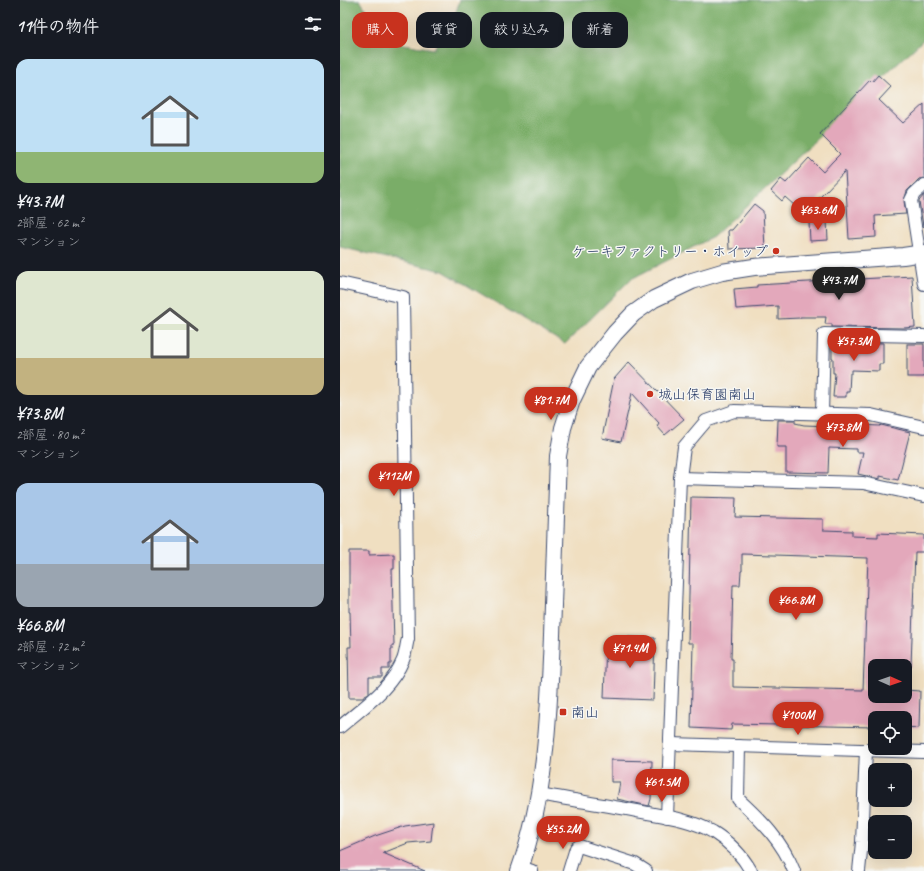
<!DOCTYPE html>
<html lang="ja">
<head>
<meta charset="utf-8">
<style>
	body { margin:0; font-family:Caveat,"Klee One",sans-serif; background:#20242c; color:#f1f3f6; height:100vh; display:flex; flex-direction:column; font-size:15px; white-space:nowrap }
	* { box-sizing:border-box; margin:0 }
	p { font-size:13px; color:#9ea1a6 }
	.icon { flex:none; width:22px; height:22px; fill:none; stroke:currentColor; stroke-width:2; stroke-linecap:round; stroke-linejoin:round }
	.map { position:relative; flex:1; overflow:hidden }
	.drawer { display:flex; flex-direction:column; background:#171b24; width:340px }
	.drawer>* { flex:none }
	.top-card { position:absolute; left:12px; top:12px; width:380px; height:36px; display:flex; gap:8px }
	.needle { width:26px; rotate:92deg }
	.tools { position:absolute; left:528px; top:659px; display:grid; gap:8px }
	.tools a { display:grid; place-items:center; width:44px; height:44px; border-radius:8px; background:#171b24; box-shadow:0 4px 16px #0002; font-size:20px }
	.price { position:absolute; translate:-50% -34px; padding:0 9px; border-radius:14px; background:#c8321e; color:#fff; font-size:13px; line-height:26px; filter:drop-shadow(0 1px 2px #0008) }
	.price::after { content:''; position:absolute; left:50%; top:24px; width:12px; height:9px; margin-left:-6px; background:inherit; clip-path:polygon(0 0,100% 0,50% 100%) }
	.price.selected { background:#222; color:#fff }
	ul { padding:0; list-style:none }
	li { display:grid; align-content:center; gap:8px; height:212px; padding:0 16px }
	li span { display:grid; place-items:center; height:124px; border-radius:12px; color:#555 }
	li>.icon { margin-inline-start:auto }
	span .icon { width:72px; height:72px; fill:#fffc; stroke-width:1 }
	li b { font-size:17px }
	h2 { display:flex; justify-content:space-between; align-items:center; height:48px; padding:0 16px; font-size:17px }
	.pill { padding:0 14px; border-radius:12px; background:#171b24; box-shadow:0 4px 16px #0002; font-size:14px; line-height:36px }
	.pill.selected { background:#c8321e; color:#fff }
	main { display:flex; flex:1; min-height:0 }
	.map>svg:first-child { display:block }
	.forest { fill:#7aad68; stroke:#4a6e63 }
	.building { fill:#e3a8bb; fill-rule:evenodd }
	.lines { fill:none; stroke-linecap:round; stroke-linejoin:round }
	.street-casing { stroke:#3b496d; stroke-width:14 }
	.secondary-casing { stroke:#3b496d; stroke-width:18 }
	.street { stroke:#fff; stroke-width:12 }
	.secondary { stroke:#fff; stroke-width:16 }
	.poi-dot { fill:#c8321e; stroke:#f6f6f2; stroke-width:1.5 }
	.labels { text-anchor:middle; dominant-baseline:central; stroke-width:3; stroke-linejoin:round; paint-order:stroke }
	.poi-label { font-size:14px; fill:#1b2f5e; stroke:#f6f6f2; text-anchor:start }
</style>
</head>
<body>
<main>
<section class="drawer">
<h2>11件の物件<svg class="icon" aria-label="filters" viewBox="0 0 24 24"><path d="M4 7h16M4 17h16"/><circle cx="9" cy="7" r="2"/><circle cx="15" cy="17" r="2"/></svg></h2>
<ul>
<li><span style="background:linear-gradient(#bfe0f5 75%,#8fb573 0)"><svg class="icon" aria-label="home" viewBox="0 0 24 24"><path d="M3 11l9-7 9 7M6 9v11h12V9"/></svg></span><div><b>¥43.7M</b><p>2部屋 · 62 m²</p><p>マンション</p></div></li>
<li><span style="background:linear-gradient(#dfe7d0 70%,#c2b280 0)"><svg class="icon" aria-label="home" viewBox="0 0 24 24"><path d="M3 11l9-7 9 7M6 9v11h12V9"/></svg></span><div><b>¥73.8M</b><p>2部屋 · 80 m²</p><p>マンション</p></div></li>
<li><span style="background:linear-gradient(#a9c7e8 65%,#9aa5b1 0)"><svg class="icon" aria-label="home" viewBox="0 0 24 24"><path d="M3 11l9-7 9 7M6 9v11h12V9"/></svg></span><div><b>¥66.8M</b><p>2部屋 · 72 m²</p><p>マンション</p></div></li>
</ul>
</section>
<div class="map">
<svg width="584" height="871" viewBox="0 0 584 871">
	<rect width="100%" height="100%" fill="#f6f6f2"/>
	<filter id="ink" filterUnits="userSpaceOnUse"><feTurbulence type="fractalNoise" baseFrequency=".025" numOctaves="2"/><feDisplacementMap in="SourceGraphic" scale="8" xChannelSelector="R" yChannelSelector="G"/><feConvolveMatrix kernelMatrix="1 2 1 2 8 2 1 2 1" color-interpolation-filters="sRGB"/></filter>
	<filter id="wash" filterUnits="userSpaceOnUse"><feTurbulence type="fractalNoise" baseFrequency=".012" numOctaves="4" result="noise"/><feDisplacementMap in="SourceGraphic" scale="16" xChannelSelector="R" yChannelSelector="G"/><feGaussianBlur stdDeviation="0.9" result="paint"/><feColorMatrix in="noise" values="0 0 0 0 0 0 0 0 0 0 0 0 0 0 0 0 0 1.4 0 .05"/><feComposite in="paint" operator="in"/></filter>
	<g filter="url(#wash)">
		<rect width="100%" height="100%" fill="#f0dfc1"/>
		<!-- forest -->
		<path class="forest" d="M0 0H20L45 41 94 49 116 12 120 0H584V39L373 237 291 279 225 344 103 271 0 247Z"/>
		<g id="blocks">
			<!-- building -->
			<g class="building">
				<path d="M538 75 551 87 539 100 563 123 584 104V178L579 179 567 191 564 201 566 214 535 216 536 237 509 239 505 171 464 214 445 197 442 201 431 191 441 179 446 183 469 158 483 172 492 162 500 154 480 134 530 80 532 82Z"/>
				<path d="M584 195V227L583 226 579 201Z"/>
				<path d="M414 204 423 211 425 248 389 249 388 230H392Z"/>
				<path d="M487 221 488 240 470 241 469 222Z"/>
				<path d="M572 276 575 327 564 328 492 327V324H485L486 317H460V318L438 319V306L396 309 394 289 417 287V285Z"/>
				<path d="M492 342 543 343V364H539V371L512 370V373H510L509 392H506V397H493L495 373H493V358H492Z"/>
				<rect x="567" y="344" width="17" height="33"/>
				<path d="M289 362 344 419 325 435 317 426 319 423 292 393 281 442 262 438 274 379Z"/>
				<path d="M438 420H455V423L464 425 490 426V430L516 431 518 425 540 426 541 425 570 432 558 480 540 476V479L518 474 523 452H516V449L489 448 488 473 446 472V447H437Z"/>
				<path d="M351 497 396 498 395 517 483 519V530L512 531V536L538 537V533L584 535V552H575L571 666H535V696H565V690L580 691 579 728 565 727V718H535V727L392 724 391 730 351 728 353 643H348ZM402 554 528 558 523 690 393 687V659H391L393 585H400L401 571H402Z"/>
				<path d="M9 551H29V555L54 554V569H52L54 645H52V649H51V664H49V669H42V677H29V693L25 695 23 698H9L8 647H11L10 612H9Z"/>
				<path d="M286 637 315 638 313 700 264 698 266 641H286Z"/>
				<path d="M271 760 312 761 311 799 309 806 277 799 280 782H271Z"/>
				<path d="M93 822 91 841 68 843 43 853 85 871H0V851L35 836 65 826Z"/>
			</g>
		</g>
	</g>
	<g filter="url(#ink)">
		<use href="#blocks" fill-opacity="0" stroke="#3b496d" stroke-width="1"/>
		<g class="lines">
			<defs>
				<g id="street">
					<path d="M584 185 574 194 571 200 584 284"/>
					<path d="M0 283 63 297 68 639C66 645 66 653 63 660 51 689 23 707 0 727"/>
					<path d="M482 414 484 334 584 336"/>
					<path d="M340 478 523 483 584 496"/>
					<path d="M331 744 584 752"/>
					<path d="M399 746 398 799C421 820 443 842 454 871"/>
					<path d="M199 794C232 800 265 805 297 811 323 816 351 819 373 832 389 842 402 855 411 871"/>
					<path d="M327 817 340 478 344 447 366 421 394 411 531 415 584 427"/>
					<path d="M180 867 192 871"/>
					<path d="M229 871 236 848 239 846 295 864 306 871"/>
					<path d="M519 871 522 842 526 750"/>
				</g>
				<path id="secondary" d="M179 871C206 796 209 714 212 635 214 575 216 516 218 456L223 428 232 400 248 367 275 333 293 314 314 299 352 281 382 272 414 267 563 256 584 253"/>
			</defs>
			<!-- street casing -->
			<use href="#street" class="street-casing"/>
			<!-- secondary casing -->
			<use href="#secondary" class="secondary-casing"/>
			<!-- street -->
			<use href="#street" class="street"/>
			<!-- secondary -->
			<use href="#secondary" class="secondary"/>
		</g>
	</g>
	<!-- markers -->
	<g class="poi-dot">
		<circle cx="436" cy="251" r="4"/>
		<circle cx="310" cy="394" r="4"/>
		<rect x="219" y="708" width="8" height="8" rx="2"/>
	</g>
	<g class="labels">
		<!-- poi labels -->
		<g class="poi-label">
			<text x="428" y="251" text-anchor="end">ケーキファクトリー・ホイップ</text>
			<text x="318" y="394">城山保育園南山</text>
			<text x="231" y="712">南山</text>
		</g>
	</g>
</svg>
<div class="tools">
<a><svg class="needle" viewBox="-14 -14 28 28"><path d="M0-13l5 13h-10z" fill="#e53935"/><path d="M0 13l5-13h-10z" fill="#9ea1a6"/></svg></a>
<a><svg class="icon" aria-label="locate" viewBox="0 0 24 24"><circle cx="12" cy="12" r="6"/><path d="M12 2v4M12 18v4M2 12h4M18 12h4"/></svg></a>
<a>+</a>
<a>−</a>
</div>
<b class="price" style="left:478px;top:231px">¥63.6M</b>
<b class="price selected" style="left:499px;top:301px">¥43.7M</b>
<b class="price" style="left:514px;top:362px">¥57.3M</b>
<b class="price" style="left:211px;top:421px">¥81.7M</b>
<b class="price" style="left:503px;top:448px">¥73.8M</b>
<b class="price" style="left:54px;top:497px">¥112M</b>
<b class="price" style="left:456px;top:621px">¥66.8M</b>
<b class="price" style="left:290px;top:669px">¥71.4M</b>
<b class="price" style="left:458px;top:736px">¥100M</b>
<b class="price" style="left:322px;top:803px">¥61.5M</b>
<b class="price" style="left:223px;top:850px">¥55.2M</b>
<div class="top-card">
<a class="pill selected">購入</a>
<a class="pill">賃貸</a>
<a class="pill">絞り込み</a>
<a class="pill">新着</a>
</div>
</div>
</main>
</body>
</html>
